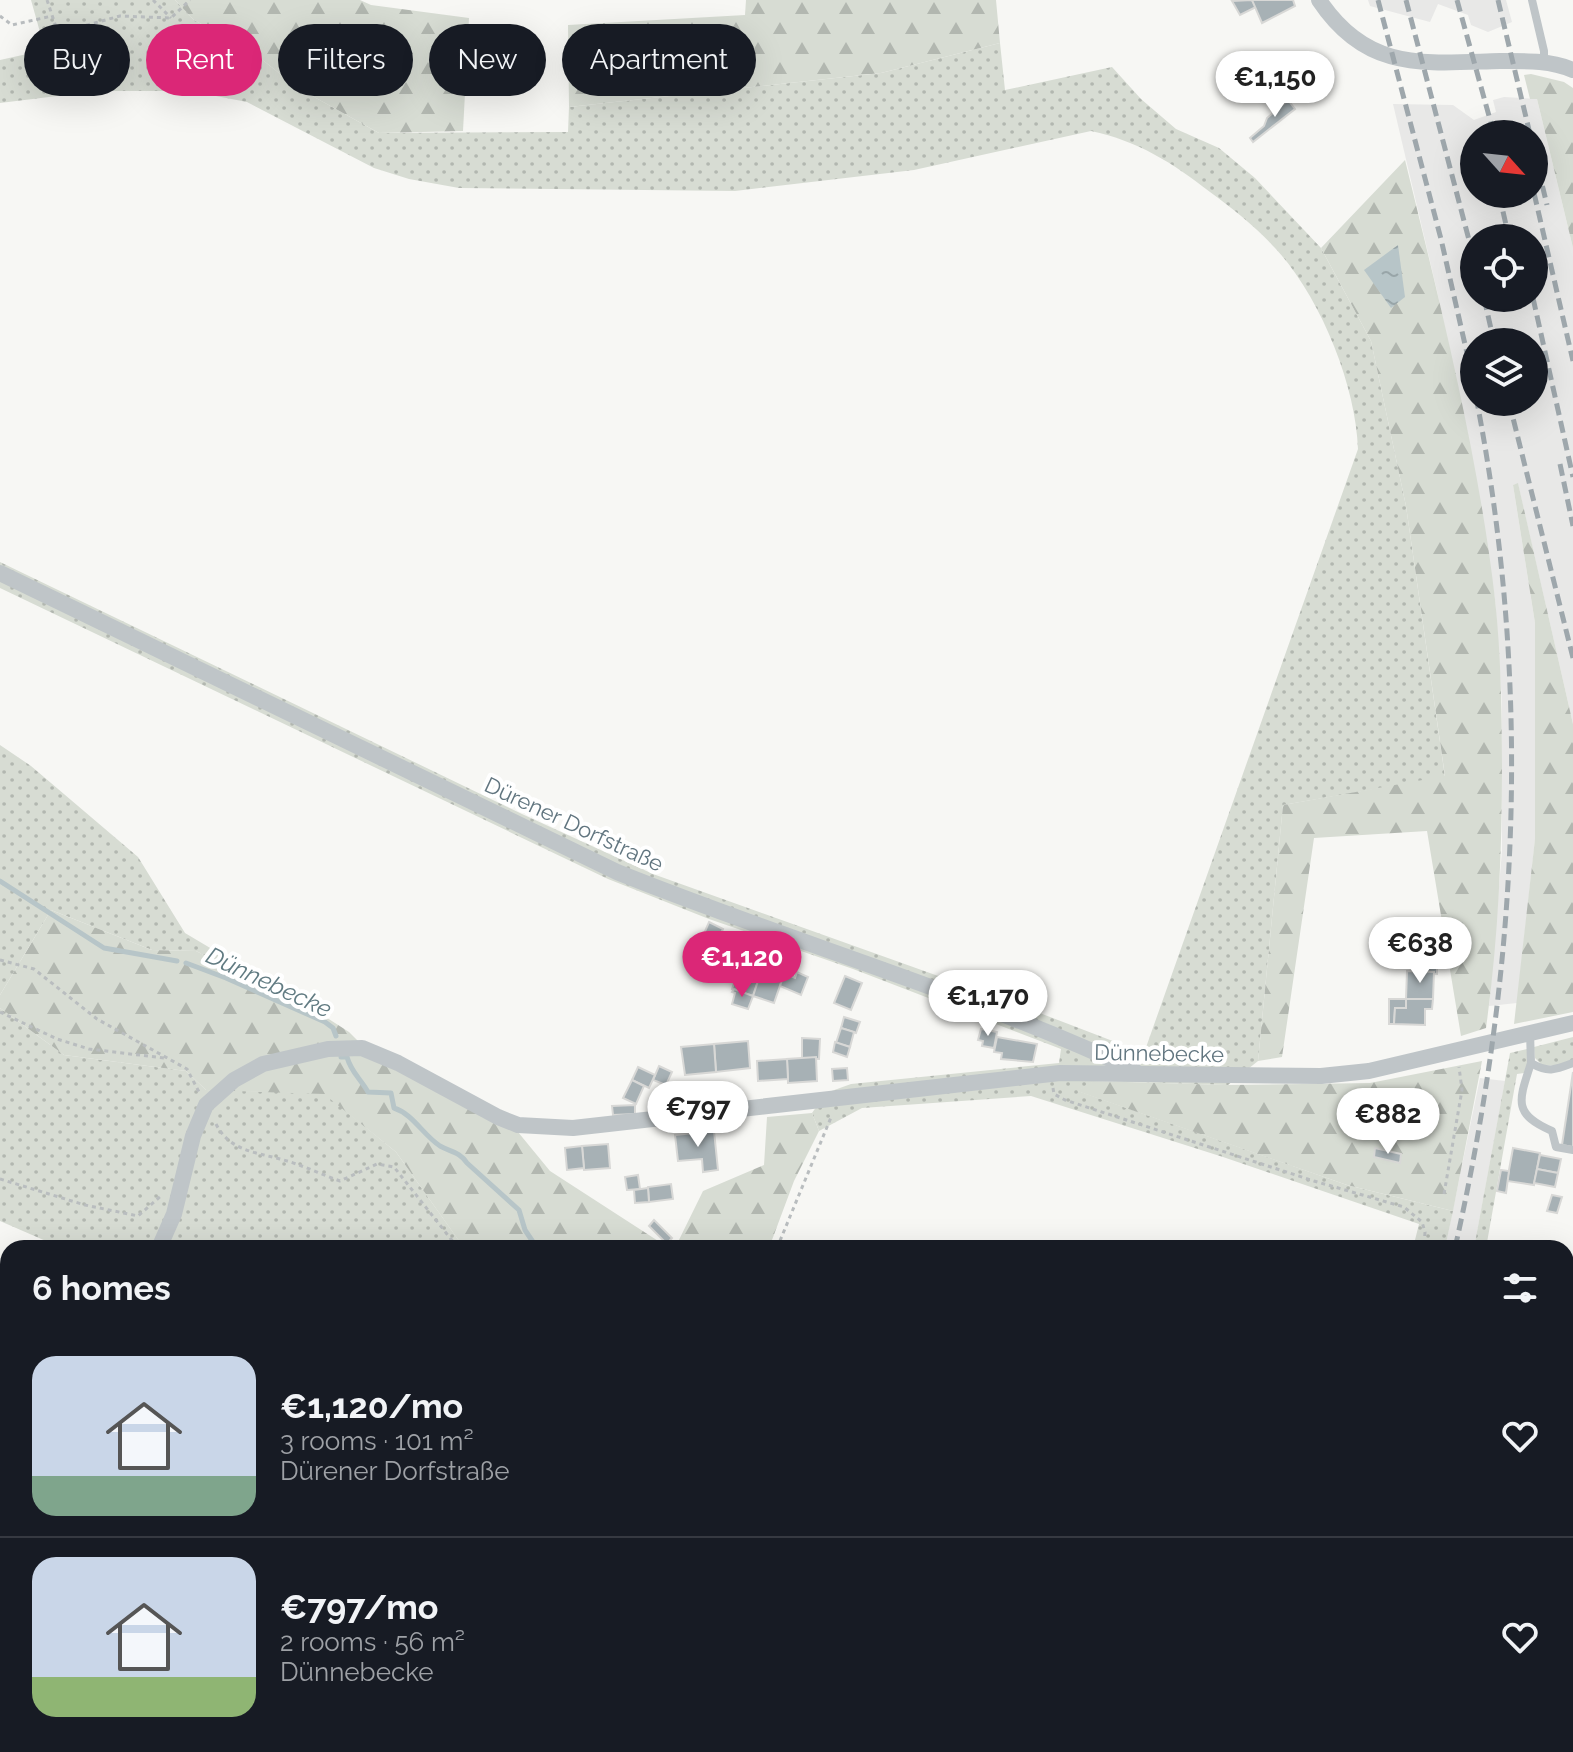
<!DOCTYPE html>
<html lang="en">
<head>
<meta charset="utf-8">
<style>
	body { margin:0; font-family:Raleway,sans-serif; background:#20242c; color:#f1f3f6; height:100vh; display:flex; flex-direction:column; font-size:30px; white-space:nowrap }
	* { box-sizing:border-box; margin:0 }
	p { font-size:26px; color:#9ea1a6 }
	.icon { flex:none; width:44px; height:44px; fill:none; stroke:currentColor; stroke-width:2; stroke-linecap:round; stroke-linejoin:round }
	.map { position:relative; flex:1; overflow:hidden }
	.sheet { position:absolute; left:0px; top:1240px; width:1574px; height:512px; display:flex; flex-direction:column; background:#171b24; border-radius:24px 24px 0 0; box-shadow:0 8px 32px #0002 }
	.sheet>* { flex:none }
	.guide { position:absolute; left:24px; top:24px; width:800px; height:72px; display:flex; gap:16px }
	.needle { width:52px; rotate:117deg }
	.buttons { position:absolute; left:1460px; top:120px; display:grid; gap:16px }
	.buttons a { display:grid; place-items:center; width:88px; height:88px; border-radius:50%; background:#171b24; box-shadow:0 8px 32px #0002; font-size:40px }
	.price { position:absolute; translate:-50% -68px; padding:0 18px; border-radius:28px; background:#fff; color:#222; font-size:26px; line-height:52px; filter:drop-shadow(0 2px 4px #0008) }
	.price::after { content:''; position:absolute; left:50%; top:48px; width:24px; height:18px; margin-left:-12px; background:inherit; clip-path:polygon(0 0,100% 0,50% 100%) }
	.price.current { background:#db2777; color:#fff }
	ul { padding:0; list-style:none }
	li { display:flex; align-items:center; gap:24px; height:200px; padding:0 32px }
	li+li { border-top:2px solid #363941 }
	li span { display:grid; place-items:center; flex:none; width:224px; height:160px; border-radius:24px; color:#555 }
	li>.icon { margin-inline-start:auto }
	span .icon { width:96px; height:96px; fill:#fffc; stroke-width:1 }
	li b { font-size:34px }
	h2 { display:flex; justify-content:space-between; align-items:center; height:96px; padding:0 32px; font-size:34px }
	.chip { padding:0 28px; border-radius:36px; background:#171b24; box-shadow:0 8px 32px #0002; font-size:28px; line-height:72px }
	.chip.current { background:#db2777; color:#fff }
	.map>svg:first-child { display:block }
	.built { fill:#e8e8e7; fill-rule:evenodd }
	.grass { fill:url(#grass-dots) }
	.forest { fill:url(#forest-firs) }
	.water { fill:url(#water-ripples) }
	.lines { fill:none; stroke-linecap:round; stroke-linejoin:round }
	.stream { stroke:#b7c5c8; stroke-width:5 }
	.building { fill:#a7b1b5; stroke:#d8d8d6; stroke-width:2 }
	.path { stroke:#b9bdbf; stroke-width:3; stroke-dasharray:4 4; stroke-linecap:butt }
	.lane { stroke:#bfc5c8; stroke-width:8 }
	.street { stroke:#bfc5c8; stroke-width:16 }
	.rail { stroke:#9ea7ac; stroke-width:5; stroke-dasharray:12 6; stroke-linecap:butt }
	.labels { text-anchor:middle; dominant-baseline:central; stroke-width:8; stroke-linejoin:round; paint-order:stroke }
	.street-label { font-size:22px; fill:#61757f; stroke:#fff }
	.water-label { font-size:24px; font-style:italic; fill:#617b82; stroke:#fff }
</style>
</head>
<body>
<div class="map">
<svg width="1573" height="1752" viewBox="0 0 1573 1752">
	<defs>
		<pattern id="grass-dots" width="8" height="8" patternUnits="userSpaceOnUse" patternTransform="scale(2)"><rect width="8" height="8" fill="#d7dcd3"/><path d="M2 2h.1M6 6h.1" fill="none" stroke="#b2b7b0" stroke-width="1.8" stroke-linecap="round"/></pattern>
		<pattern id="forest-firs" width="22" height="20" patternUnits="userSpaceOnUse" patternTransform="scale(2)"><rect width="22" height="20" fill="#d7dcd3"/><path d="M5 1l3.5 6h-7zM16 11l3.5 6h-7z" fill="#b2b7b0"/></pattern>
		<pattern id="water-ripples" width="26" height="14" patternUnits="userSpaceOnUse" patternTransform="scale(2)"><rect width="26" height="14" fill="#b7c5c8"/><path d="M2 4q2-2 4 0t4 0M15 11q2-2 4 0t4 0" fill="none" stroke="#98a5a8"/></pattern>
	</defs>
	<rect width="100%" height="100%" fill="#f7f7f4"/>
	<!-- built -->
	<g class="built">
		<path d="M1368 0H1506L1512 22 1488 32 1471 25 1468 15 1438 4 1430 22 1370 6Z"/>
		<path d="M1504 97 1537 99 1573 248V724L1518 484 1513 485 1535 623V840L1517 1003 1489 1006 1502 851V702L1495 599 1477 491 1437 291 1393 104 1453 105 1474 120 1496 112 1493 100ZM1474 134H1534V194H1474ZM1474 238H1534V298H1474ZM1474 342H1534V402H1474Z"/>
		<path d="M1480 1078 1505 1081 1476 1238 1474 1248H1445Z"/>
	</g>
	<!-- grass -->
	<g class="grass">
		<path d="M31 0H175L194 20 250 50 298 88 379 133 568 132 569 107 881 73 1000 43 1005 90 1112 67 1141 99 1176 129 1219 148 1255 178 1321 248 1371 341 1406 506 1445 777 1283 805 1258 1061 1228 1085 1094 1081 1078 1091 1347 1185 1453 1211 1445 1248H1413L1419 1224 1223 1157 1031 1096 862 1108 819 1131 812 1113 826 1093 851 1084 1059 1063 1061 1049 853 969 709 919 608 879 0 588V562L522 814 653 874 1011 1002 1144 1053 1358 449C1356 385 1320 296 1275 248 1256 227 1233 209 1210 192 1173 163 1138 141 1091 131L914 170 735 191 459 188 409 179 374 168 247 102 190 91H98L0 103V60L45 50Z"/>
		<path d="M0 745 31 766 138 857 185 933 321 1014 196 951 152 950 51 910 0 995Z"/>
		<path d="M0 1008 64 1055 186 1071 206 1090 324 1093 396 1152 462 1245 460 1248H62L0 1221Z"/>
		<path d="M1573 1037V1061L1555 1066 1542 1065 1535 1058 1534 1047Z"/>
		<path d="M1527 1049 1528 1062 1524 1073 1517 1074 1486 1248H1474L1510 1053Z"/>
		<path d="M547 1744H766L772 1752H542Z"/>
		<path d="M811 1744H972L978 1752H814Z"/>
	</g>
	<!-- forest -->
	<g class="forest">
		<path d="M175 0H360L371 5 469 18 463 131 379 133 298 88 250 50 194 20Z"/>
		<path d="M746 0H996L1000 43 881 73 569 107 568 25 745 15Z"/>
		<path d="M1531 74 1564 82 1573 88V248L1537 99H1530L1524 75Z"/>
		<path d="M1405 160C1440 303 1478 453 1495 599 1501 655 1502 712 1502 769 1502 855 1498 942 1486 1028L1461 1036 1427 831 1314 838 1282 1057 1258 1061 1283 805 1445 776 1406 506 1371 341 1321 248Z"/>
		<path d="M1518 483 1573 724V1012L1514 1024 1535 839V623L1513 485Z"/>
		<path d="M51 910 152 950 196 951 321 1014 349 1032 375 1058 518 1132 550 1171 669 1248H464L396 1152 324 1094 206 1090 186 1071 64 1055 0 1008V995Z"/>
		<path d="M1482 1061 1453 1211 1347 1185 1077 1091 1093 1081 1228 1085 1370 1083Z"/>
		<path d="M812 1113 819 1131 794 1181 769 1248H675L703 1191 764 1165 767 1117Z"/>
	</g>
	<!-- water -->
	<path class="water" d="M1398 245 1405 297 1391 308 1364 270Z"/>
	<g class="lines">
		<!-- stream -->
		<g class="stream">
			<path d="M0 881 104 948 177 961"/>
			<path d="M186 963 226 978 325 1022 333 1028 336 1036"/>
			<path d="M341 1057H347C351 1072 360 1078 368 1092L391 1093 394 1108C413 1114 423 1135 440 1146 451 1152 460 1152 467 1163L519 1210 525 1230 537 1248"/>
			<path d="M947 1744 954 1752"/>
			<path d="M589 1752 593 1744"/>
		</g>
	</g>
	<!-- building -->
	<g class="building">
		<path d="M1252 0 1256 7 1240 15 1232 1Z"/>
		<path d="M1252 0H1293L1295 6 1262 23Z"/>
		<path d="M1288 100 1295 109 1253 142 1250 138 1264 126 1267 118Z"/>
		<path d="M709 922 723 929 717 943 703 936Z"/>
		<path d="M701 936 717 943 712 957 694 949Z"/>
		<path d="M717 943 732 948 730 954 749 960 747 964 741 962 738 972 710 962Z"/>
		<path d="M1412 960 1437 961V974L1412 972Z"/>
		<path d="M741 962 762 969 753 996 732 989Z"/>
		<path d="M762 969 783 977 774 1003 753 996Z"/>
		<path d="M777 970 795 978 797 972 808 977 801 995 780 986 783 977 776 974Z"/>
		<path d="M1407 971 1434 972 1433 999H1406Z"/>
		<path d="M845 976 862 983 851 1010 834 1003Z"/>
		<path d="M734 989 753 996 748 1009 732 1004 735 993 732 992Z"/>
		<path d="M1389 999H1406V1008H1395L1394 1024H1389Z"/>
		<path d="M1406 999H1433L1432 1009H1425V1025L1394 1024 1395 1008H1406Z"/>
		<path d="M844 1017 860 1022 856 1033 841 1028Z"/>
		<path d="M841 1028 854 1032 850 1047 836 1043Z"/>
		<path d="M981 1029 997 1032 994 1048 982 1046 983 1041 978 1040Z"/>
		<path d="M997 1037 1037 1044 1033 1062 1001 1059 1002 1053 994 1052Z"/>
		<path d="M802 1038 820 1039 819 1059 802 1058Z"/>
		<path d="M748 1041 750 1068 716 1072 714 1044Z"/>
		<path d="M835 1042 850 1047 847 1057 833 1052Z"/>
		<path d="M714 1044 716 1072 685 1075 681 1047Z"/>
		<path d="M816 1057 817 1081 788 1083 787 1059Z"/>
		<path d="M787 1059 788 1079 758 1081 757 1061Z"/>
		<path d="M659 1066 672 1072 666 1085 653 1080Z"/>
		<path d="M638 1067 655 1075 649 1088 632 1080Z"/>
		<path d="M847 1068 848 1080 833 1081 832 1069Z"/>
		<path d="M1573 1072V1147L1562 1145Z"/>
		<path d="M632 1080 644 1086 636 1104 623 1098Z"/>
		<path d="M635 1105V1114L613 1115 612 1106Z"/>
		<path d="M714 1131 718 1170 703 1172 702 1159 678 1161 675 1135Z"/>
		<path d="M608 1144 610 1168 584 1170 582 1146Z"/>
		<path d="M582 1146 584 1168 567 1170 565 1148Z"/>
		<path d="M1375 1148 1401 1154 1400 1163 1374 1157Z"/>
		<path d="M1513 1148 1540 1153 1534 1185 1507 1181Z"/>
		<path d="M1540 1155 1561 1159 1558 1173 1537 1169Z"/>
		<path d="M1537 1169 1558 1173 1555 1187 1534 1183Z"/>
		<path d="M1501 1170 1509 1171 1506 1193 1497 1191Z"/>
		<path d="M638 1175 640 1189 627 1190 625 1177Z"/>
		<path d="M671 1184 673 1199 649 1202 648 1187Z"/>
		<path d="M648 1188 649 1202 635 1203 634 1190Z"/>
		<path d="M1552 1195 1562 1197 1557 1213 1547 1211Z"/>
		<path d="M654 1220 672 1238 667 1244 649 1226Z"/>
	</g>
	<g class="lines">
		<!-- path -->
		<g class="path">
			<path d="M47 0 58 33 120 16 171 18 190 0"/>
			<path d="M153 0 171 18"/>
			<path d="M0 16 12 25 52 16"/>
			<path d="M0 960 34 969 97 1019 187 1069 199 1092"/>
			<path d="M0 1012 57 1039 89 1049 164 1058"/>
			<path d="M1053 1088 1054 1094 1065 1100 1314 1181 1404 1207 1422 1222 1425 1232 1424 1248"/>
			<path d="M216 1124C229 1150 254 1152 280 1159 300 1164 320 1174 340 1181L377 1164 394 1167 458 1248"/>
			<path d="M0 1179 85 1205 138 1216 162 1195"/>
			<path d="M1444 1194 1462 1090 1459 1067"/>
			<path d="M777 1248 832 1115"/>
			<path d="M962 1744 968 1752"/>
			<path d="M581 1752 585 1744"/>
			<path d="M1244 1752 1246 1744"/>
			<path d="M1325 1752 1328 1744"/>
		</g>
		<!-- lane -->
		<g class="lane">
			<path d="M1532 0 1544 51V62"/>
			<path d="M1530 1033 1531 1063C1548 1073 1555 1070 1573 1063"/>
			<path d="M1531 1063C1519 1100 1512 1114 1552 1131L1556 1147 1573 1150"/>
		</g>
		<!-- street -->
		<g class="street">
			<path d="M1319 0C1367 72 1423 63 1500 61 1525 61 1549 60 1573 70"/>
			<path d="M0 573 617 872C788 941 967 992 1134 1070"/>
			<path d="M159 1248 174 1214 193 1136 206 1105 234 1080 263 1064 328 1049 362 1048 398 1063 498 1117 518 1125 573 1128 1060 1073 1321 1076 1369 1071 1573 1023"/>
			<path d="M0 1530 8 1522"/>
		</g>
		<!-- rail -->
		<g class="rail">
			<path d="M1378 0 1441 239 1474 384"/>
			<path d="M1406 0 1474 259"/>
			<path d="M1457 0 1494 134"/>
			<path d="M1498 0 1530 134"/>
			<path d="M1534 151 1547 205"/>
			<path d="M1534 193 1573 361"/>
			<path d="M1499 194 1509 238"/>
			<path d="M1484 298 1494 342"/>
			<path d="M1533 298 1573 477"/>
			<path d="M1509 402 1573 658"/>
			<path d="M1560 464 1573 526"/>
			<path d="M1455 1248C1519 964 1532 689 1477 402"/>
			<path d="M1281 1752 1284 1744"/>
		</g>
	</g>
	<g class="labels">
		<!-- street labels -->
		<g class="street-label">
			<text transform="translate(574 824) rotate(25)">Dürener Dorfstraße</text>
			<text transform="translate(1159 1053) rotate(1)">Dünnebecke</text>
		</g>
		<!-- water labels -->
		<g class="water-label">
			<text transform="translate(269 982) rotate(25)">Dünnebecke</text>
		</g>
	</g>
</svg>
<div class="buttons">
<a><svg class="needle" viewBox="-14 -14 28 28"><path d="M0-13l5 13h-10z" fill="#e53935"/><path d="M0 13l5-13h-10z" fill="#9ea1a6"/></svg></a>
<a><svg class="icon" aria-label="locate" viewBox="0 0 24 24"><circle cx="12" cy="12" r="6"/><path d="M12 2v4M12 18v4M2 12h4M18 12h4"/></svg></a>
<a><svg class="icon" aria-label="layers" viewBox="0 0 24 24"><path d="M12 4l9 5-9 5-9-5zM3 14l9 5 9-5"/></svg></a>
</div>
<b class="price" style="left:1275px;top:119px">€1,150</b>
<b class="price" style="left:1420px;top:985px">€638</b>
<b class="price current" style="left:742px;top:999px">€1,120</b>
<b class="price" style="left:988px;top:1038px">€1,170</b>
<b class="price" style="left:698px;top:1149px">€797</b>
<b class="price" style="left:1388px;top:1156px">€882</b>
<div class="guide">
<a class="chip">Buy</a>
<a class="chip current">Rent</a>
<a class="chip">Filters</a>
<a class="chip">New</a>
<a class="chip">Apartment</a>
</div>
<section class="sheet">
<h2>6 homes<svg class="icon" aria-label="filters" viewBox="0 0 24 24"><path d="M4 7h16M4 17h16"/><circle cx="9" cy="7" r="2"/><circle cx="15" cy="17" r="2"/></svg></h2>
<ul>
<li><span style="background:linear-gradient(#c9d6e8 75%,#7fa58c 0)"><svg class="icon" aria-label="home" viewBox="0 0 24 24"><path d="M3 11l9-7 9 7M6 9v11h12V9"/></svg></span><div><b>€1,120/mo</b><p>3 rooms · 101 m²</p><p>Dürener Dorfstraße</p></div><svg class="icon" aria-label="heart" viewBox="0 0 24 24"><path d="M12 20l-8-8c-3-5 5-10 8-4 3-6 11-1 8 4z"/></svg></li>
<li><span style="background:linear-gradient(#c9d6e8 75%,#8fb573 0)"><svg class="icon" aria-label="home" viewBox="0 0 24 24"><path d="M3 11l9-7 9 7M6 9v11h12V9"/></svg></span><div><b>€797/mo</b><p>2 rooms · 56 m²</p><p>Dünnebecke</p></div><svg class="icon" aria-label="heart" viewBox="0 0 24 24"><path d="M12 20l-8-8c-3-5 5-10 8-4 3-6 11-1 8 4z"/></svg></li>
</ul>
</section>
</div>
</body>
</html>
